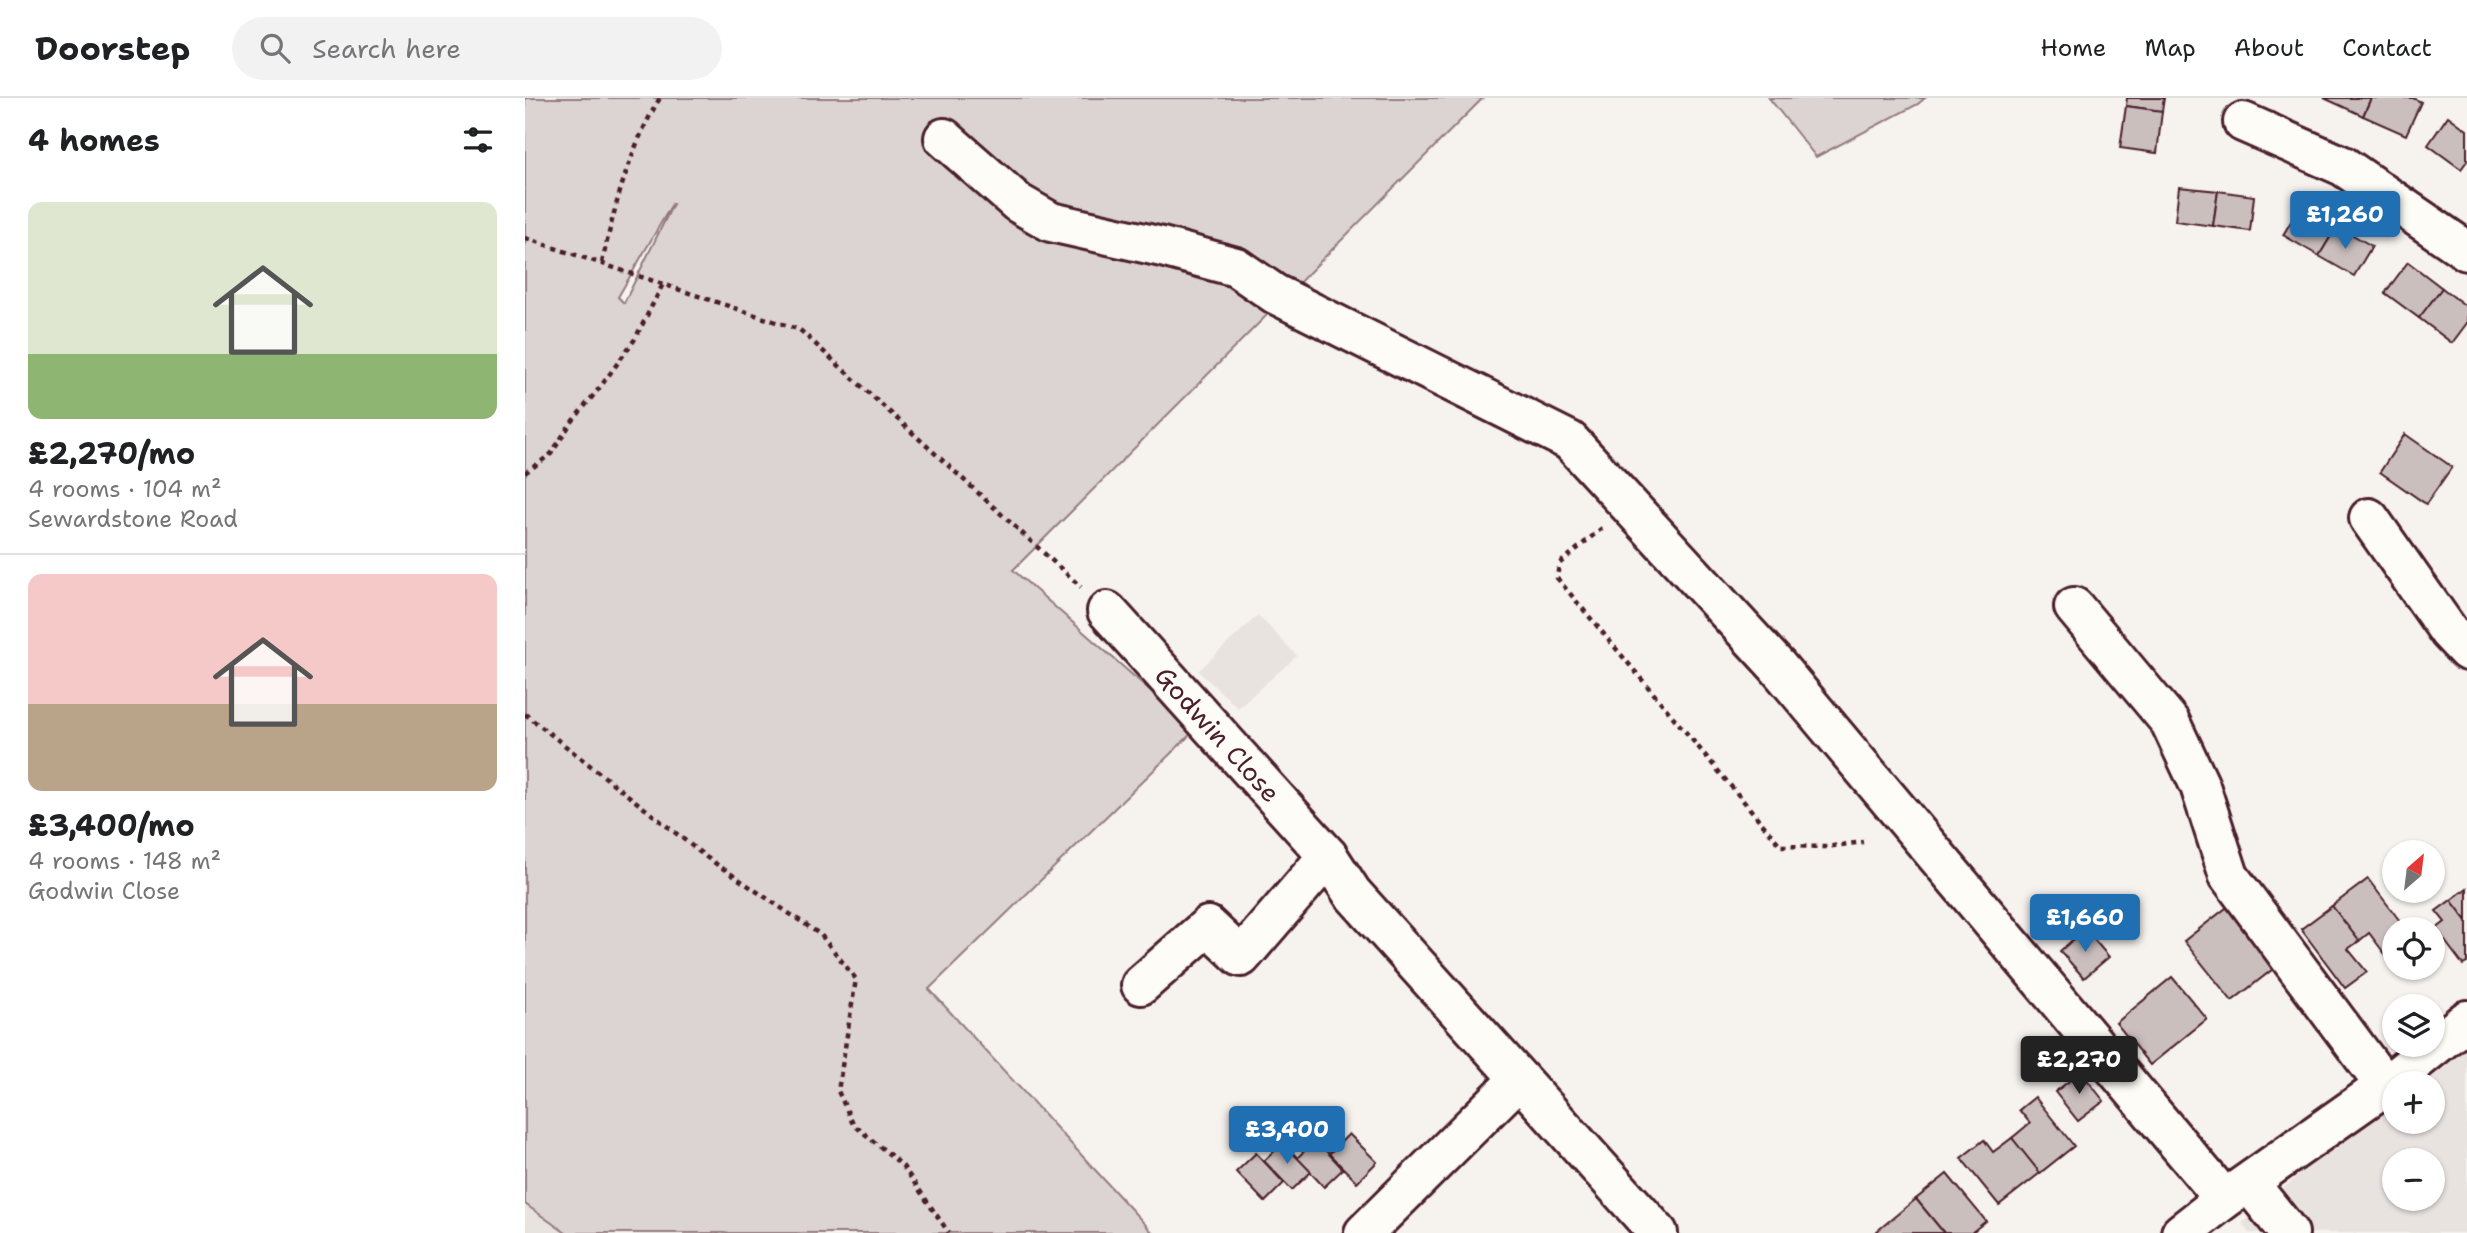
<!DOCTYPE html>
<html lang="en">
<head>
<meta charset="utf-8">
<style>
	body { margin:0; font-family:"Shantell Sans",sans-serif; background:#f2f2f2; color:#202124; height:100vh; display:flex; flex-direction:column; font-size:26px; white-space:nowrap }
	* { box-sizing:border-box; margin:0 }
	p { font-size:23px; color:#757577 }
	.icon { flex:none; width:38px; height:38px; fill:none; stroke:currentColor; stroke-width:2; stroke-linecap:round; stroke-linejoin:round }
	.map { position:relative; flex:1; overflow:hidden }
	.details { display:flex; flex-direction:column; background:#fff; width:525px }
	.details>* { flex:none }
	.needle { width:46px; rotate:28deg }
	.buttons { position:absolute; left:1857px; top:742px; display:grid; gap:14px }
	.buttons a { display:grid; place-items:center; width:63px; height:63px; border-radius:50%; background:#fff; box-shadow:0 2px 5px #0004; font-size:35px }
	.price { position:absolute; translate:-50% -60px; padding:0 16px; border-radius:7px; background:#1f6fb2; color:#fff; font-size:23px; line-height:46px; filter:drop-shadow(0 2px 4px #0008) }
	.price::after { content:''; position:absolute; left:50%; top:42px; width:21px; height:16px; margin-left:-10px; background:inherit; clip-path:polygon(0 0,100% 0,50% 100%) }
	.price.selected { background:#222; color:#fff }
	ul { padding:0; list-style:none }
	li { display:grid; align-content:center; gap:14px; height:371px; padding:0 28px }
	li+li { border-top:2px solid #e0e0e0 }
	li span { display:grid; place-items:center; height:217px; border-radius:14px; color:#555 }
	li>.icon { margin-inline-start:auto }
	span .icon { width:126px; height:126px; fill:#fffc; stroke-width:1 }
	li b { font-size:30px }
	h2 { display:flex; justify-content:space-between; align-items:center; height:84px; padding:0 28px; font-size:30px }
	header { display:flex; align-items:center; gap:42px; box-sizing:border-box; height:98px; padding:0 35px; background:#fff; border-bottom:2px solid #e0e0e0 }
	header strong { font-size:33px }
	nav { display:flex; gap:38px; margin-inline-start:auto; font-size:24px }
	.search { width:490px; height:63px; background:#f2f2f2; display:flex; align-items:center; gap:18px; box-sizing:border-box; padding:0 24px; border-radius:38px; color:#757577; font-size:26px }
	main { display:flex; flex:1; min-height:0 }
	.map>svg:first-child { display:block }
	.built { fill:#e9e3e0; fill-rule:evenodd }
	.green { fill:#dcd4d2; stroke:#937a7e; stroke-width:2; fill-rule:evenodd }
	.building { fill:#cbbfbe; stroke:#4a1f2b; stroke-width:2 }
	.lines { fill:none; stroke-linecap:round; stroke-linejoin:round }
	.minor-casing { stroke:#4a1f2b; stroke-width:44 }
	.major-casing { stroke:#4a1f2b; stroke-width:44 }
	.path { stroke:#4a1f2b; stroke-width:4.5; stroke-dasharray:5 5; stroke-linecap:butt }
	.minor { stroke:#fdfcf7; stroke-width:38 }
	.major { stroke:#fdfcf7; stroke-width:38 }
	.labels { text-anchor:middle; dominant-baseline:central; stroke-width:5; stroke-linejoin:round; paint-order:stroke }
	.street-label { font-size:26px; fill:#4a1f2b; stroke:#fdfcf7 }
</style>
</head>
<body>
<header>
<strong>Doorstep</strong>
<div class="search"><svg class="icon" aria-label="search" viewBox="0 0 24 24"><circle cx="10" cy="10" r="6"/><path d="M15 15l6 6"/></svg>Search here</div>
<nav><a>Home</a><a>Map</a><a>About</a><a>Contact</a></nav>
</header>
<main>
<section class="details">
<h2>4 homes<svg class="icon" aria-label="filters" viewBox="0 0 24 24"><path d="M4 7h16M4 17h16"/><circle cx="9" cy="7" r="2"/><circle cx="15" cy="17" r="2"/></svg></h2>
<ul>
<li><span style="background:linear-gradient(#dfe7d0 70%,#8fb573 0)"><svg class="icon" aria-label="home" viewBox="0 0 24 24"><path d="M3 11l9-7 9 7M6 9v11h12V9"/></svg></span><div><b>£2,270/mo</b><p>4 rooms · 104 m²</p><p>Sewardstone Road</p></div></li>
<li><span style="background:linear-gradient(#f6c9c9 60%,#b9a48a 0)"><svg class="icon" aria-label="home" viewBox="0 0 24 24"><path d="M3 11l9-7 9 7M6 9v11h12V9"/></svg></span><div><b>£3,400/mo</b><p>4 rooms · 148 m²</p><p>Godwin Close</p></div></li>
</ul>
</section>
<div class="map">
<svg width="1942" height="1135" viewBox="0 0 1942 1135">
	<rect width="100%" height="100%" fill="#f6f3ef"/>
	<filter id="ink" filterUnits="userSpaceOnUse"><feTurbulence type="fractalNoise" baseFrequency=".0143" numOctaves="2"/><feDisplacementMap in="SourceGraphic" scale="14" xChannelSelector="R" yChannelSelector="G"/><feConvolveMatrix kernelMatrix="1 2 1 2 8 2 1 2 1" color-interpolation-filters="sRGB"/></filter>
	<g filter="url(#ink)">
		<!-- built -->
		<g class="built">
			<path d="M733 517 772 558 713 610 673 573Z"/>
			<path d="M1942 936V1135H1724L1717 1125 1869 997V1024H1908V985H1883ZM1869 1062H1908V1101H1869Z"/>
			<path d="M0 1106 41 1135H0Z"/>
		</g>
		<!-- green -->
		<g class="green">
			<path d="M0 0H958L488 472 670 632 404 891 628 1135H41L0 1106ZM147 106H148L99 205 93 199Z"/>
			<path d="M1244 0H1400L1393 6 1291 59Z"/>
		</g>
		<!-- building -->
		<g class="building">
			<path d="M1602 0H1639L1637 13 1601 8Z"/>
			<path d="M1799 0H1846L1838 18Z"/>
			<path d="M1846 0H1888L1896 4 1881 37 1838 18Z"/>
			<path d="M1601 8 1637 13 1632 55 1595 50Z"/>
			<path d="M1923 18 1942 32V63L1936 71 1903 47Z"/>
			<path d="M1654 89 1693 93 1688 128 1650 123Z"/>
			<path d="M1693 93 1729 98 1725 133 1688 128Z"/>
			<path d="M1776 107 1812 128 1794 158 1758 137Z"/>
			<path d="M1812 128 1847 148 1829 178 1794 158Z"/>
			<path d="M1883 164 1917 190 1894 220 1860 195Z"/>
			<path d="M1917 190 1942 209V225L1927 245 1894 220Z"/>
			<path d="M1880 336 1927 369 1901 406 1855 374Z"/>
			<path d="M1843 781 1881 831H1869V856L1863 860 1844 835 1834 843 1807 808Z"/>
			<path d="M1942 790V823L1926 802Z"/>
			<path d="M1926 802 1942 823V865L1938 867 1911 831 1920 824 1911 813Z"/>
			<path d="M1710 803 1757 864 1707 903 1659 843Z"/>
			<path d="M1807 808 1834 843 1823 851 1842 874 1820 890 1776 831Z"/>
			<path d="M1560 831 1584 859 1559 880 1535 853Z"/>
			<path d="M1647 879 1682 921 1625 967 1591 925Z"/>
			<path d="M1556 974 1579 1003 1553 1023 1530 994Z"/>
			<path d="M1510 999 1549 1048 1515 1075 1487 1040 1505 1025 1494 1012Z"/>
			<path d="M824 1036 852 1064 832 1084 804 1056Z"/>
			<path d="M1487 1040 1515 1075 1474 1107 1436 1060 1459 1042 1468 1054Z"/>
			<path d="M791 1042 818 1071 799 1089 772 1060Z"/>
			<path d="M758 1045 786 1074 767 1092 739 1063Z"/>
			<path d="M731 1055 759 1085 740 1104 711 1074Z"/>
			<path d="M1422 1076 1461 1123 1446 1135H1419L1391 1101Z"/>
			<path d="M1391 1101 1419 1135H1354L1352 1133Z"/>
		</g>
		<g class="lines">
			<defs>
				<g id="minor">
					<path d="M1718 24 1818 68 1942 153"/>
					<path d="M419 40 493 105 526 124 637 149 711 169 750 196 1045 343 1252 568 1687 1086 1697 1103"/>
					<path d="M1844 420 1924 534 1942 553"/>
					<path d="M1549 509 1645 624 1675 688 1704 778 1860 988"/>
					<path d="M582 513 803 758 827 795 1133 1135"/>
					<path d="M616 887 683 828 716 859 803 758"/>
					<path d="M1724 1085 1764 1135"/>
					<path d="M839 1135 994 981"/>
				</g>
				<path id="major" d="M1656 1135 1697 1103 1860 988 1942 922"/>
			</defs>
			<!-- minor casing -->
			<use href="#minor" class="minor-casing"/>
			<!-- major casing -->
			<use href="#major" class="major-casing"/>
			<!-- path -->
			<g class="path">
				<path d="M0 140 275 232 556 489"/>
				<path d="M77 165C90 107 104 51 135 0"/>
				<path d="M0 375 26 356 46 325 76 288 110 241 138 186"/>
				<path d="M1077 430 1034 466 1032 480 1256 748 1301 749 1338 744"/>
				<path d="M0 616 181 759 296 837 331 881 313 993 328 1026 377 1067 424 1135"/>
			</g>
			<!-- minor -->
			<use href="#minor" class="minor"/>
			<!-- major -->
			<use href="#major" class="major"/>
		</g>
	</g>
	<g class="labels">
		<!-- street labels -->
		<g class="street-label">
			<text transform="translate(693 636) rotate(48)">Godwin Close</text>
		</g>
	</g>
</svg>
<div class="buttons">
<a><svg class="needle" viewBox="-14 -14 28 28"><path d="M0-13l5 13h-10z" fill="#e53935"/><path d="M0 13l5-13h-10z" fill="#757577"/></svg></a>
<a><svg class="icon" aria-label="locate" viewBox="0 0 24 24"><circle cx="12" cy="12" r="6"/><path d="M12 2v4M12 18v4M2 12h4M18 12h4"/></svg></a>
<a><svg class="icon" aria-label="layers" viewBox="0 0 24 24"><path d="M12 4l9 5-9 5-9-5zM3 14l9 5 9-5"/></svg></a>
<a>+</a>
<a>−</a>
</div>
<b class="price" style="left:1820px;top:153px">£1,260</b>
<b class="price" style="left:1560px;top:856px">£1,660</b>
<b class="price selected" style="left:1554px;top:998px">£2,270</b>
<b class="price" style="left:762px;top:1068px">£3,400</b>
</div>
</main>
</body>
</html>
